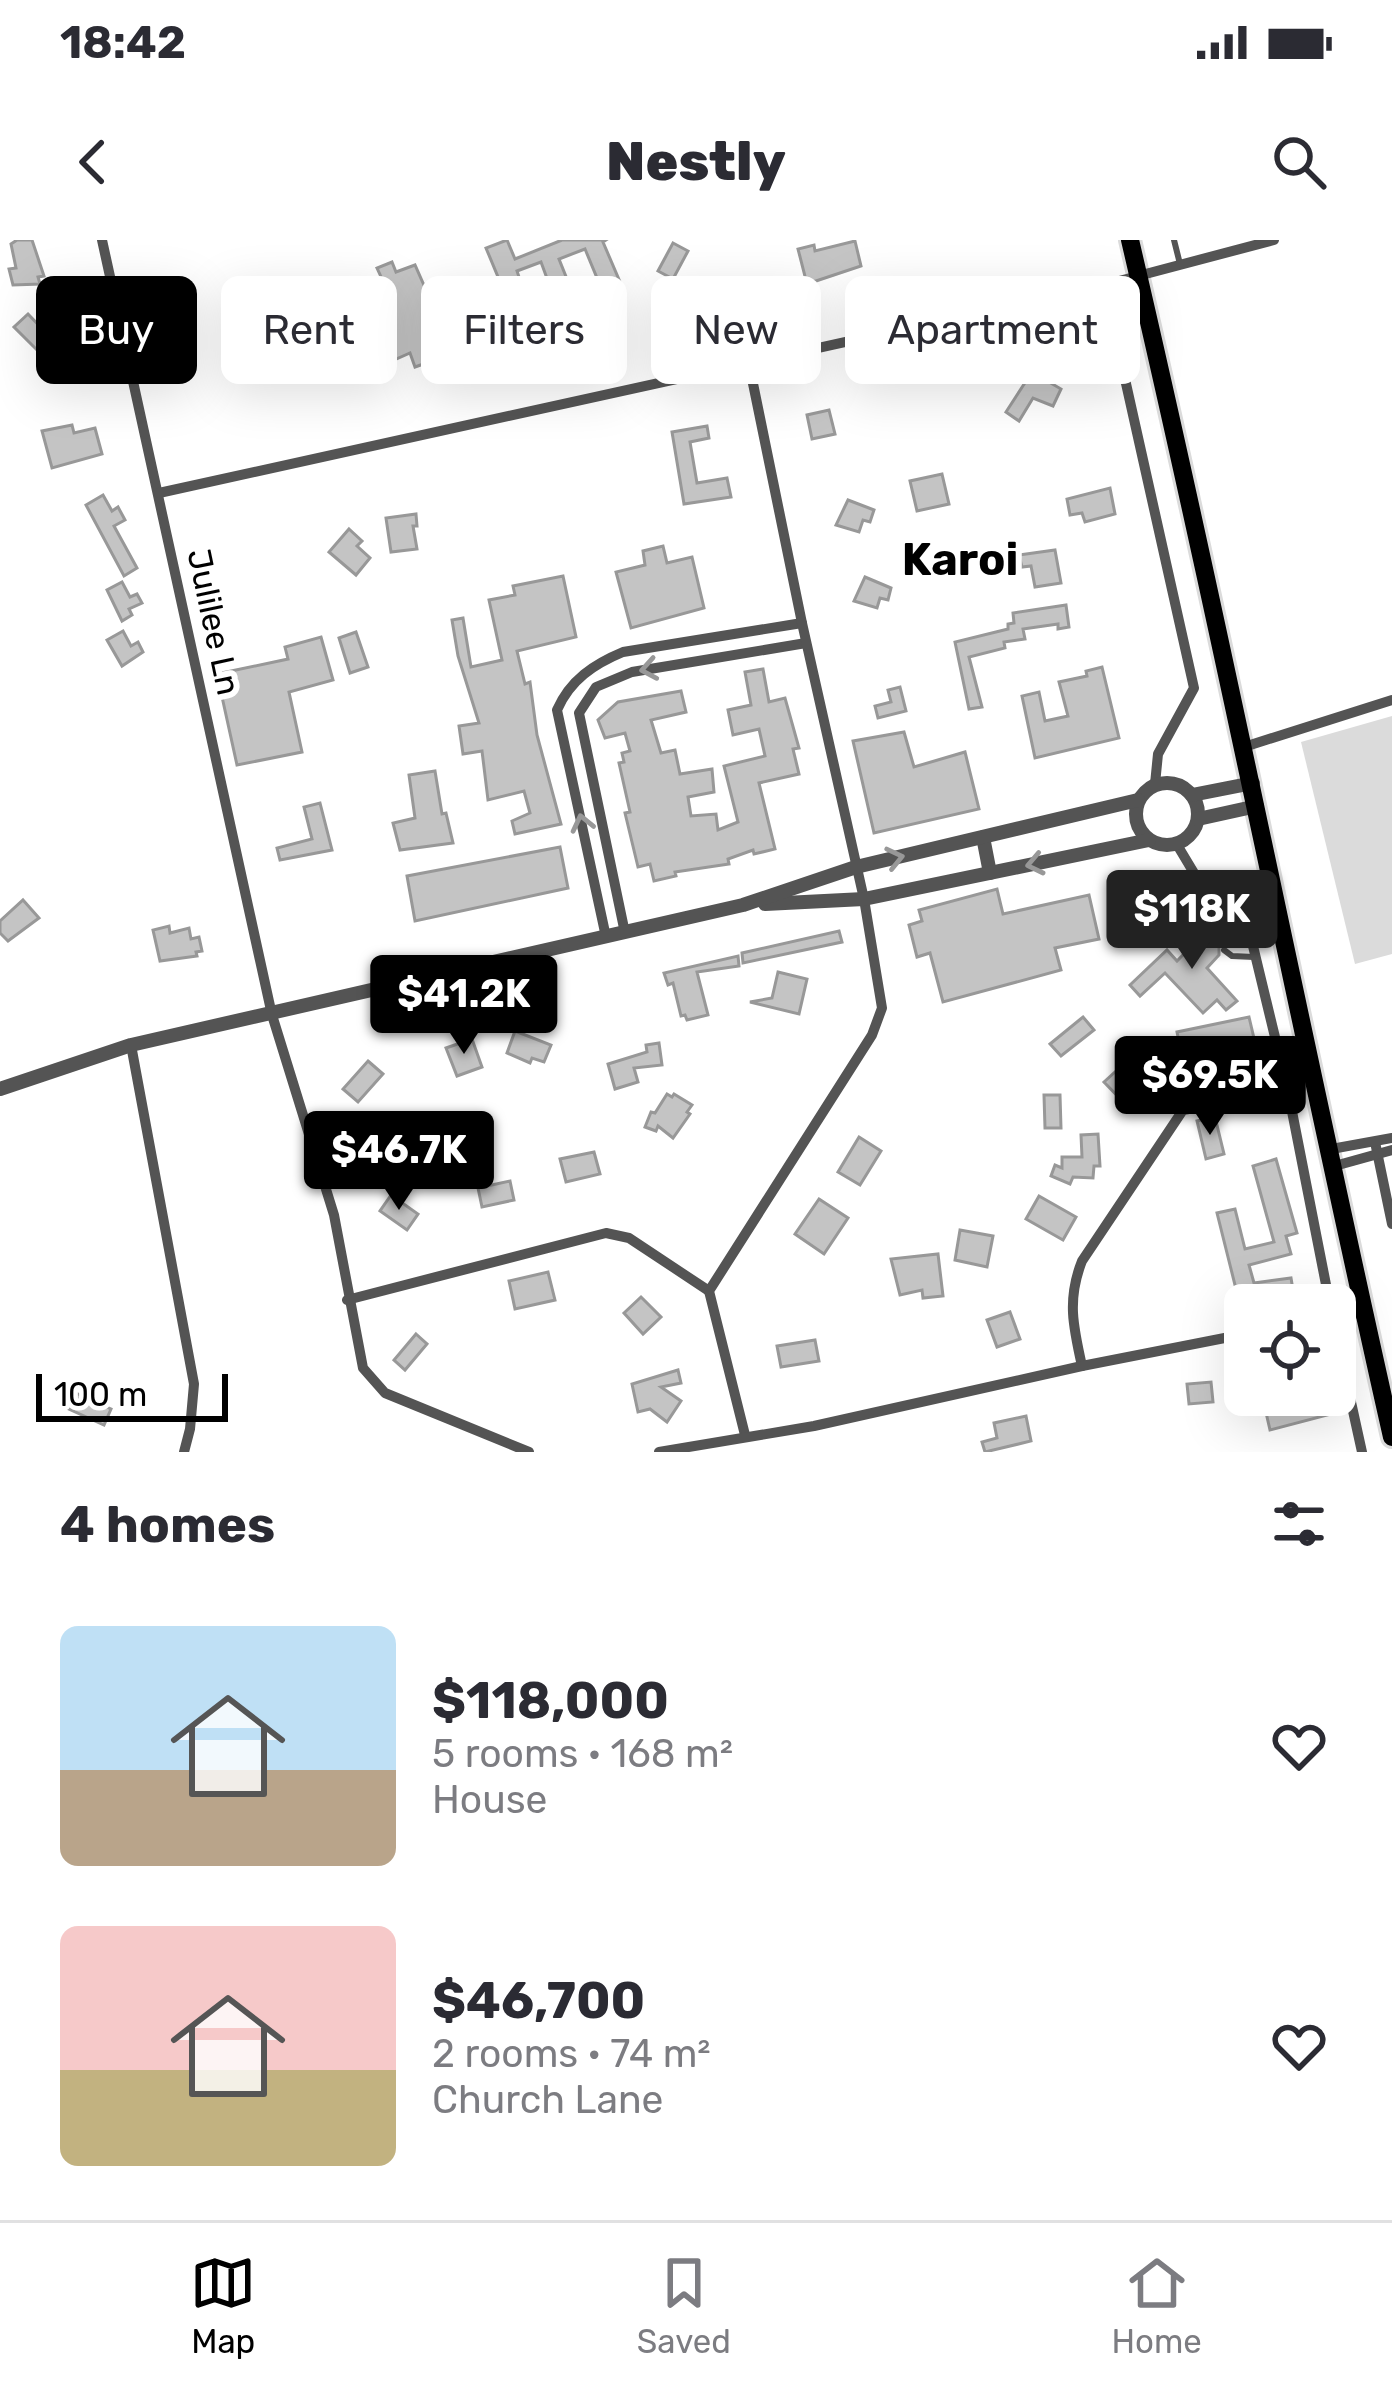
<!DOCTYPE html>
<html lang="en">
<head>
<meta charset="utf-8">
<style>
	body { margin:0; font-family:Rubik,sans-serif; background:#f7f7f7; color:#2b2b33; height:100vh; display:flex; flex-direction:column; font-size:45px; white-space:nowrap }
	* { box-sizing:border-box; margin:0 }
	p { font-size:39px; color:#7c7c81 }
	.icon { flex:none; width:66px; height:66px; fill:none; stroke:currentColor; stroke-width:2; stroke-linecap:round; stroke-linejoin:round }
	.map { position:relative; height:1212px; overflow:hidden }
	.sheet { display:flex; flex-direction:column; background:#fff; flex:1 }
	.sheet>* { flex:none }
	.top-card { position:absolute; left:36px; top:36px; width:1320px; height:108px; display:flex; gap:24px }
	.buttons { position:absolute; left:1224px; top:1044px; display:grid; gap:24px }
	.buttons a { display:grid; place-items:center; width:132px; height:132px; border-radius:18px; background:#fff; box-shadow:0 12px 48px #0002; font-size:60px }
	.scale { position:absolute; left:36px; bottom:30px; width:192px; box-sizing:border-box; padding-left:12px; border:6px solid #000; border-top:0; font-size:33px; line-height:42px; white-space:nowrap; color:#000; -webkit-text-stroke:9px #fff; paint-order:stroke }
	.price { position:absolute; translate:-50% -102px; padding:0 27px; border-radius:12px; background:#000; color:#fff; font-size:39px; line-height:78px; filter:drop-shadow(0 3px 6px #0008) }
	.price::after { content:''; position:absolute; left:50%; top:72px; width:36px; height:27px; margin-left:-18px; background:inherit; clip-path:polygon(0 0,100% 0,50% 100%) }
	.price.current { background:#222; color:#fff }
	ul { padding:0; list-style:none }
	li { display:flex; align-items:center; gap:36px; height:300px; padding:0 60px }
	li span { display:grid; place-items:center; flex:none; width:336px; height:240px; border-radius:18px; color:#555 }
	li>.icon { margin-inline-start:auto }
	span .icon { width:144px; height:144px; fill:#fffc; stroke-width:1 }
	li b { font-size:51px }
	h2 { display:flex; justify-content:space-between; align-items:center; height:144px; padding:0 60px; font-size:51px }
	.pill { padding:0 42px; border-radius:18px; background:#fff; box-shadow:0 12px 48px #0002; font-size:42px; line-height:108px }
	.pill.current { background:#000; color:#fff }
	.status { display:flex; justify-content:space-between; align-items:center; height:84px; padding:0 60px; background:#fff; direction:ltr }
	.status svg { height:33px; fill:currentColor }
	header { display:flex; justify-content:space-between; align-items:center; height:156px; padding:0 60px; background:#fff; font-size:54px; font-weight:800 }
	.tab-bar { display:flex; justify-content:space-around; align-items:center; height:168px; border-top:3px solid #e1e1e2; background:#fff; font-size:33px; color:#7c7c81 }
	.tab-bar a { display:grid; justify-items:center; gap:6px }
	.tab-bar .current { color:#000 }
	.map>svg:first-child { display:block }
	.green { fill:#dbdbdb }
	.building { fill:#c4c4c4; stroke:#989898; stroke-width:3; fill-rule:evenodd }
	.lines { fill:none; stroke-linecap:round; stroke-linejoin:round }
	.trunk-casing { stroke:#dbdbdb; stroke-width:24 }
	.service { stroke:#545454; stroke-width:6 }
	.minor { stroke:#545454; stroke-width:10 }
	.tertiary { stroke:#545454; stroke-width:14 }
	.trunk { stroke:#000; stroke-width:18 }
	.oneway { stroke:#989898 }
	.labels { text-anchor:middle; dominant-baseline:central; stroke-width:12; stroke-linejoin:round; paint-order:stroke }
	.street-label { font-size:33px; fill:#000; stroke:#fff }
	.district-label { font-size:45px; font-weight:bold; fill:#000; stroke:#fff }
</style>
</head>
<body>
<div class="status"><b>18:42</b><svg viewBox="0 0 49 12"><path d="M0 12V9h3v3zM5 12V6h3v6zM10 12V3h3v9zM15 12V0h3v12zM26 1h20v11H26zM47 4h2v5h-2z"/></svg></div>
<header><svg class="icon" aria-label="back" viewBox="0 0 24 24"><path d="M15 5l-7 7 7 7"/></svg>Nestly<svg class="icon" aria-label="search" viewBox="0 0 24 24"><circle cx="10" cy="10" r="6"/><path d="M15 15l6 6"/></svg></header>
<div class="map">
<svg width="1392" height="1212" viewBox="0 0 1392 1212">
	<rect width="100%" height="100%" fill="#fff"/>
	<!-- green -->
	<path class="green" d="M1392 476V714L1355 724 1301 502Z"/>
	<!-- building -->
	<g class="building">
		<path d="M17 0H32L44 36 38 37 40 44 13 45 9 29 16 28 11 4Z"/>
		<path d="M507 0 515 19 562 0H606L603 2 623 49 521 90 510 63 489 72 483 57 503 49 486 8ZM585 9 597 38 571 49 559 19ZM541 22 552 52 527 61 517 31Z"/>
		<path d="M855 1 861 26 807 44 798 9 814 5 815 11Z"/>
		<path d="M673 3 688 11 673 39 658 31Z"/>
		<path d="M392 22 396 32 415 25 427 52 460 39 467 58 435 70 445 99 426 106 432 121 415 127 410 113 394 120 387 103 392 101 368 44 382 39 377 28Z"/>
		<path d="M28 74 50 97 37 110 14 87Z"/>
		<path d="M262 93 268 129 248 133 241 97Z"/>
		<path d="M1032 132 1061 149 1053 166 1033 158 1019 181 1006 172Z"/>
		<path d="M829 170 835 194 812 199 807 175Z"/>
		<path d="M72 185 74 193 95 188 102 214 52 228 42 191Z"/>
		<path d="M707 186 709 198 690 202 697 243 727 238 731 257 684 264 672 192Z"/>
		<path d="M942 234 949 264 917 271 910 241Z"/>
		<path d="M1110 248 1115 274 1085 282 1082 273 1070 275 1067 259Z"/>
		<path d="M103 255 112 271 118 267 125 280 114 286 137 328 124 336 86 265Z"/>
		<path d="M848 260 874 270 870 282 863 280 859 292 836 285Z"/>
		<path d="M416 274 417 286H413L417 309 391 312 386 278Z"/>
		<path d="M349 289 362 301 357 306 370 318 356 335 329 312Z"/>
		<path d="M663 306 667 323 692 317 704 368 631 388 616 332 645 325 643 311Z"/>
		<path d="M1055 310 1061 343 1035 347 1031 326 1022 327 1019 315Z"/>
		<path d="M563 336 576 397 517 411 525 444 530 442 537 495 561 584 515 594 512 581 530 573 524 551 488 560 482 511 463 514 459 486 479 483 458 416 452 380 463 378 471 427 502 420 489 360 515 355 513 346Z"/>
		<path d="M865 337 891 348 888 360 880 358 877 368 854 361Z"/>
		<path d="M122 342 130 357 137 354 142 363 129 369 132 375 122 381 107 350Z"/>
		<path d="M1066 365 1069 387 1058 389V384L1023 389 1025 399 1004 402 1005 408 969 417 982 467 969 469 955 402 1008 389V384L1014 383 1013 373Z"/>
		<path d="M123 391 131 406 138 402 143 412 122 426 107 400Z"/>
		<path d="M356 392 368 427 350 433 339 398Z"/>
		<path d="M321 397 333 440 289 452 302 512 237 525 217 434 288 419 285 407Z"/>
		<path d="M1102 427 1119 498 1035 518 1022 456 1039 452 1045 481 1068 476 1059 442 1087 436 1086 431Z"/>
		<path d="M763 429 769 462 785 458 799 508 793 509 799 534 759 543 775 609 754 614 753 610 728 619 729 624 675 632 676 636 654 641 650 624 638 627 625 573 630 572 619 523 624 522 622 513 630 511 625 493 605 498 598 480 618 462 681 451 686 472 651 480 661 513 675 510 680 534 712 529 714 552 688 557 691 576 716 574 718 590 738 582 724 526 765 516 759 489 733 495 728 470 751 465 745 432Z"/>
		<path d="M900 447 906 471 878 478 875 466 891 462 888 450Z"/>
		<path d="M904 492 914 527 965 512 979 569 874 593 853 501Z"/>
		<path d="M435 531 442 574 446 573 453 603 400 610 393 583 415 578 409 535Z"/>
		<path d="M320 563 332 610 280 620 277 608 312 599 304 567Z"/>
		<path d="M560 607 568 648 415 681 407 636Z"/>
		<path d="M1138 636 1186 657 1176 683 1162 677 1157 690 1121 675Z"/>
		<path d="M997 649 1003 674 1089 655 1099 699 1055 708 1061 730 943 762 930 713 917 717 909 685 922 681 919 670Z"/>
		<path d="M23 660 39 678 8 701 0 693V681Z"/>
		<path d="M1214 682 1233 700 1219 705V715L1207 728 1237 761 1226 770 1217 760 1203 773 1165 733 1140 756 1130 745 1167 710 1177 721 1201 696 1210 697Z"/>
		<path d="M169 686 170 693 189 688 191 699 199 697 202 711 196 712 197 716 160 721 153 690Z"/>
		<path d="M839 691 842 702 743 723 742 713Z"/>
		<path d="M738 716 739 726 697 732 708 775 687 780 685 775 681 776 673 743 668 745 664 733Z"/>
		<path d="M778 732 807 739 799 774 750 762 772 758Z"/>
		<path d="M1083 777 1094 790 1061 816 1050 804Z"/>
		<path d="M1249 777 1257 811 1184 826 1177 792Z"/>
		<path d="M515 791 551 805 544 822 532 818 530 823 507 813Z"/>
		<path d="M472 799 482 827 457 836 446 808Z"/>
		<path d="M659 803 662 825 634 828 638 842 615 849 608 824 647 812 646 805Z"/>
		<path d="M368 821 383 834 358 862 343 849Z"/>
		<path d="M1127 821 1150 845 1127 866 1104 842Z"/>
		<path d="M667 854 672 857 674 854 692 865 687 872 690 874 673 898 658 886 656 891 645 887 651 872 655 873Z"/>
		<path d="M1044 855H1060L1061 888H1045Z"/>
		<path d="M1215 877 1224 914 1206 919 1197 881Z"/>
		<path d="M1098 894 1100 926H1094L1093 938 1073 937 1070 944 1051 936 1055 925 1062 928V917H1082L1081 895Z"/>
		<path d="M859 897 881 911 860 945 838 932Z"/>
		<path d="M594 912 600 934 566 942 560 919Z"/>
		<path d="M1276 919 1297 993 1286 996 1291 1014 1249 1025 1254 1043 1291 1038 1294 1056 1240 1065 1217 973 1235 969 1245 1009 1274 1002 1253 926Z"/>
		<path d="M510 941 514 960 482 967 478 948Z"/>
		<path d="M391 955 418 974 407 990 380 971Z"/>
		<path d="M1039 956 1076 977 1063 1000 1026 979Z"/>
		<path d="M819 959 848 978 824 1014 795 994Z"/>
		<path d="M960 990 993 996 987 1027 955 1020Z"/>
		<path d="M938 1014 943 1056 923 1058 922 1050 900 1055 891 1019Z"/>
		<path d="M548 1032 555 1060 515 1069 509 1041Z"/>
		<path d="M641 1057 661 1077 643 1094 624 1073Z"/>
		<path d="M1010 1072 1020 1099 997 1107 987 1080Z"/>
		<path d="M416 1094 427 1104 405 1130 394 1120Z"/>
		<path d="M815 1100 819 1121 781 1127 777 1106Z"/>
		<path d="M678 1130 681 1143 661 1147 681 1161 667 1182 650 1169 638 1172 632 1144Z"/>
		<path d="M1211 1142 1213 1162 1189 1164 1187 1144Z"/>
		<path d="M67 1149 111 1169 104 1185 60 1165Z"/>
		<path d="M1262 1155H1331L1335 1173 1270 1190Z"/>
		<path d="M1026 1176 1031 1201 985 1212 982 1202 997 1198 994 1183Z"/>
	</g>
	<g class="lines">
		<defs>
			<path id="trunk" d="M1130 0C1223 398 1302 799 1392 1197"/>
		</defs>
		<!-- trunk casing -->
		<use href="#trunk" class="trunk-casing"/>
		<!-- service -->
		<g class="service">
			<path d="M1174 0 1180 24"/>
			<path d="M1206 690 1204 675 1209 651"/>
			<path d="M1224 710 1232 716 1254 717"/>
		</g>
		<!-- minor -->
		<g class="minor">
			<path d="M102 0 272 775 334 975 363 1128 385 1153 529 1212"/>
			<path d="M1104 45 1194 448 1158 514 1155 544"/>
			<path d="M159 253 1104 45 1274 0"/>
			<path d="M1244 507 1392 460"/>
			<path d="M1176 603 1197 638 1246 677 1288 851 1330 1065"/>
			<path d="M625 693 579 473 596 447 632 432 806 403"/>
			<path d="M606 697 557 470C570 440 594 424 623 412L802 383"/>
			<path d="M131 805 194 1144 190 1189 184 1212"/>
			<path d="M1375 902 1392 984"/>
			<path d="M1326 910 1392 898"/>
			<path d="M1331 927 1392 910"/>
			<path d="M347 1060 606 993 629 998 709 1051"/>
			<path d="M1335 1077 1364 1072"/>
			<path d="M1335 1089 1362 1212"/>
			<path d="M1082 1126C1073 1086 1067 1059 1082 1021L1183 870 1288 851"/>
			<path d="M745 1195 709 1051 872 795 882 768 864 659 802 383 749 124"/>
			<path d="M659 1212 814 1186 1082 1126 1245 1094"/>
		</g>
		<!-- tertiary -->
		<g class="tertiary">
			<circle cx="1167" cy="574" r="31"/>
			<path d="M1192 555 1253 543"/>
			<path d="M1198 579 1257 566"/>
			<path d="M983 597 990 633"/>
			<path d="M765 664 864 659 1149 600"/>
			<path d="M0 849 131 805 743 665 856 627 1138 560"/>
		</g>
		<!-- trunk -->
		<use href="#trunk" class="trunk"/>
	</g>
	<!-- one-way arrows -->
	<defs><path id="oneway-chevron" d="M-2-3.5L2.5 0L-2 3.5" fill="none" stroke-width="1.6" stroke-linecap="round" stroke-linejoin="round" transform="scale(3)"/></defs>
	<g class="oneway">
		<use href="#oneway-chevron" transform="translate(649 429) rotate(170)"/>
		<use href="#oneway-chevron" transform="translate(582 583) rotate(-103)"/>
		<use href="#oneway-chevron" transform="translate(895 618) rotate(-13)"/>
		<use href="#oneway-chevron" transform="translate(1035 624) rotate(168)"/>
	</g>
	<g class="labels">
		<!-- street labels -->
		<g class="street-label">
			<text transform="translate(214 382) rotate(78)">Julilee Ln</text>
		</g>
		<!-- district labels -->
		<g class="district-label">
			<text x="960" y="319">Karoi</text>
		</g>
	</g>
</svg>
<div class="buttons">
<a><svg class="icon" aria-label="locate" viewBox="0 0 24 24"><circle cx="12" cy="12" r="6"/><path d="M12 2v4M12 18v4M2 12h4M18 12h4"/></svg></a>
</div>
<div class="scale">100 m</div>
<b class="price current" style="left:1192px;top:732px">$118K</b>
<b class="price" style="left:464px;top:817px">$41.2K</b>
<b class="price" style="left:1210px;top:898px">$69.5K</b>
<b class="price" style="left:399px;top:973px">$46.7K</b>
<div class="top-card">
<a class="pill current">Buy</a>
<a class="pill">Rent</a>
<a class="pill">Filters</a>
<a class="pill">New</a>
<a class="pill">Apartment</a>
</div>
</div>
<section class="sheet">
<h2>4 homes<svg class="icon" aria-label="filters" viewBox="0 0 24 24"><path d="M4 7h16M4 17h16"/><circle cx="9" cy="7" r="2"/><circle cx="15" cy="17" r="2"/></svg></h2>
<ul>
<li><span style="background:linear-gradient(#bfe0f5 60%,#b9a48a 0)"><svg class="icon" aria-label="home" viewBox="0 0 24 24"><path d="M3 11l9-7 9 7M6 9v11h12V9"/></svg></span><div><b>$118,000</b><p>5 rooms · 168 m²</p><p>House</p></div><svg class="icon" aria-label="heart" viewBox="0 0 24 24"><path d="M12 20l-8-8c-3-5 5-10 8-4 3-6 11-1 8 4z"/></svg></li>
<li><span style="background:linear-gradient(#f6c9c9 60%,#c2b280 0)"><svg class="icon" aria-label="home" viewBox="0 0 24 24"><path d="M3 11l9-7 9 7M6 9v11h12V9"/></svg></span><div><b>$46,700</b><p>2 rooms · 74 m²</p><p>Church Lane</p></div><svg class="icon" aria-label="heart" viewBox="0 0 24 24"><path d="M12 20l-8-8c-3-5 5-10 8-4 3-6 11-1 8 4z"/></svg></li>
</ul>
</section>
<nav class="tab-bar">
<a class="current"><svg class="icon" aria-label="map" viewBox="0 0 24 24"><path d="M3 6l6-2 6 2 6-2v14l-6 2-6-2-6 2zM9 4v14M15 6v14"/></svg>Map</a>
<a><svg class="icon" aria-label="saved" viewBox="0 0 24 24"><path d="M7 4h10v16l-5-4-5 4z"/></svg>Saved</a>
<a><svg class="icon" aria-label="home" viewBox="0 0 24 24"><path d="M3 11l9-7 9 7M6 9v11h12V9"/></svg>Home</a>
</nav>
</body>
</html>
